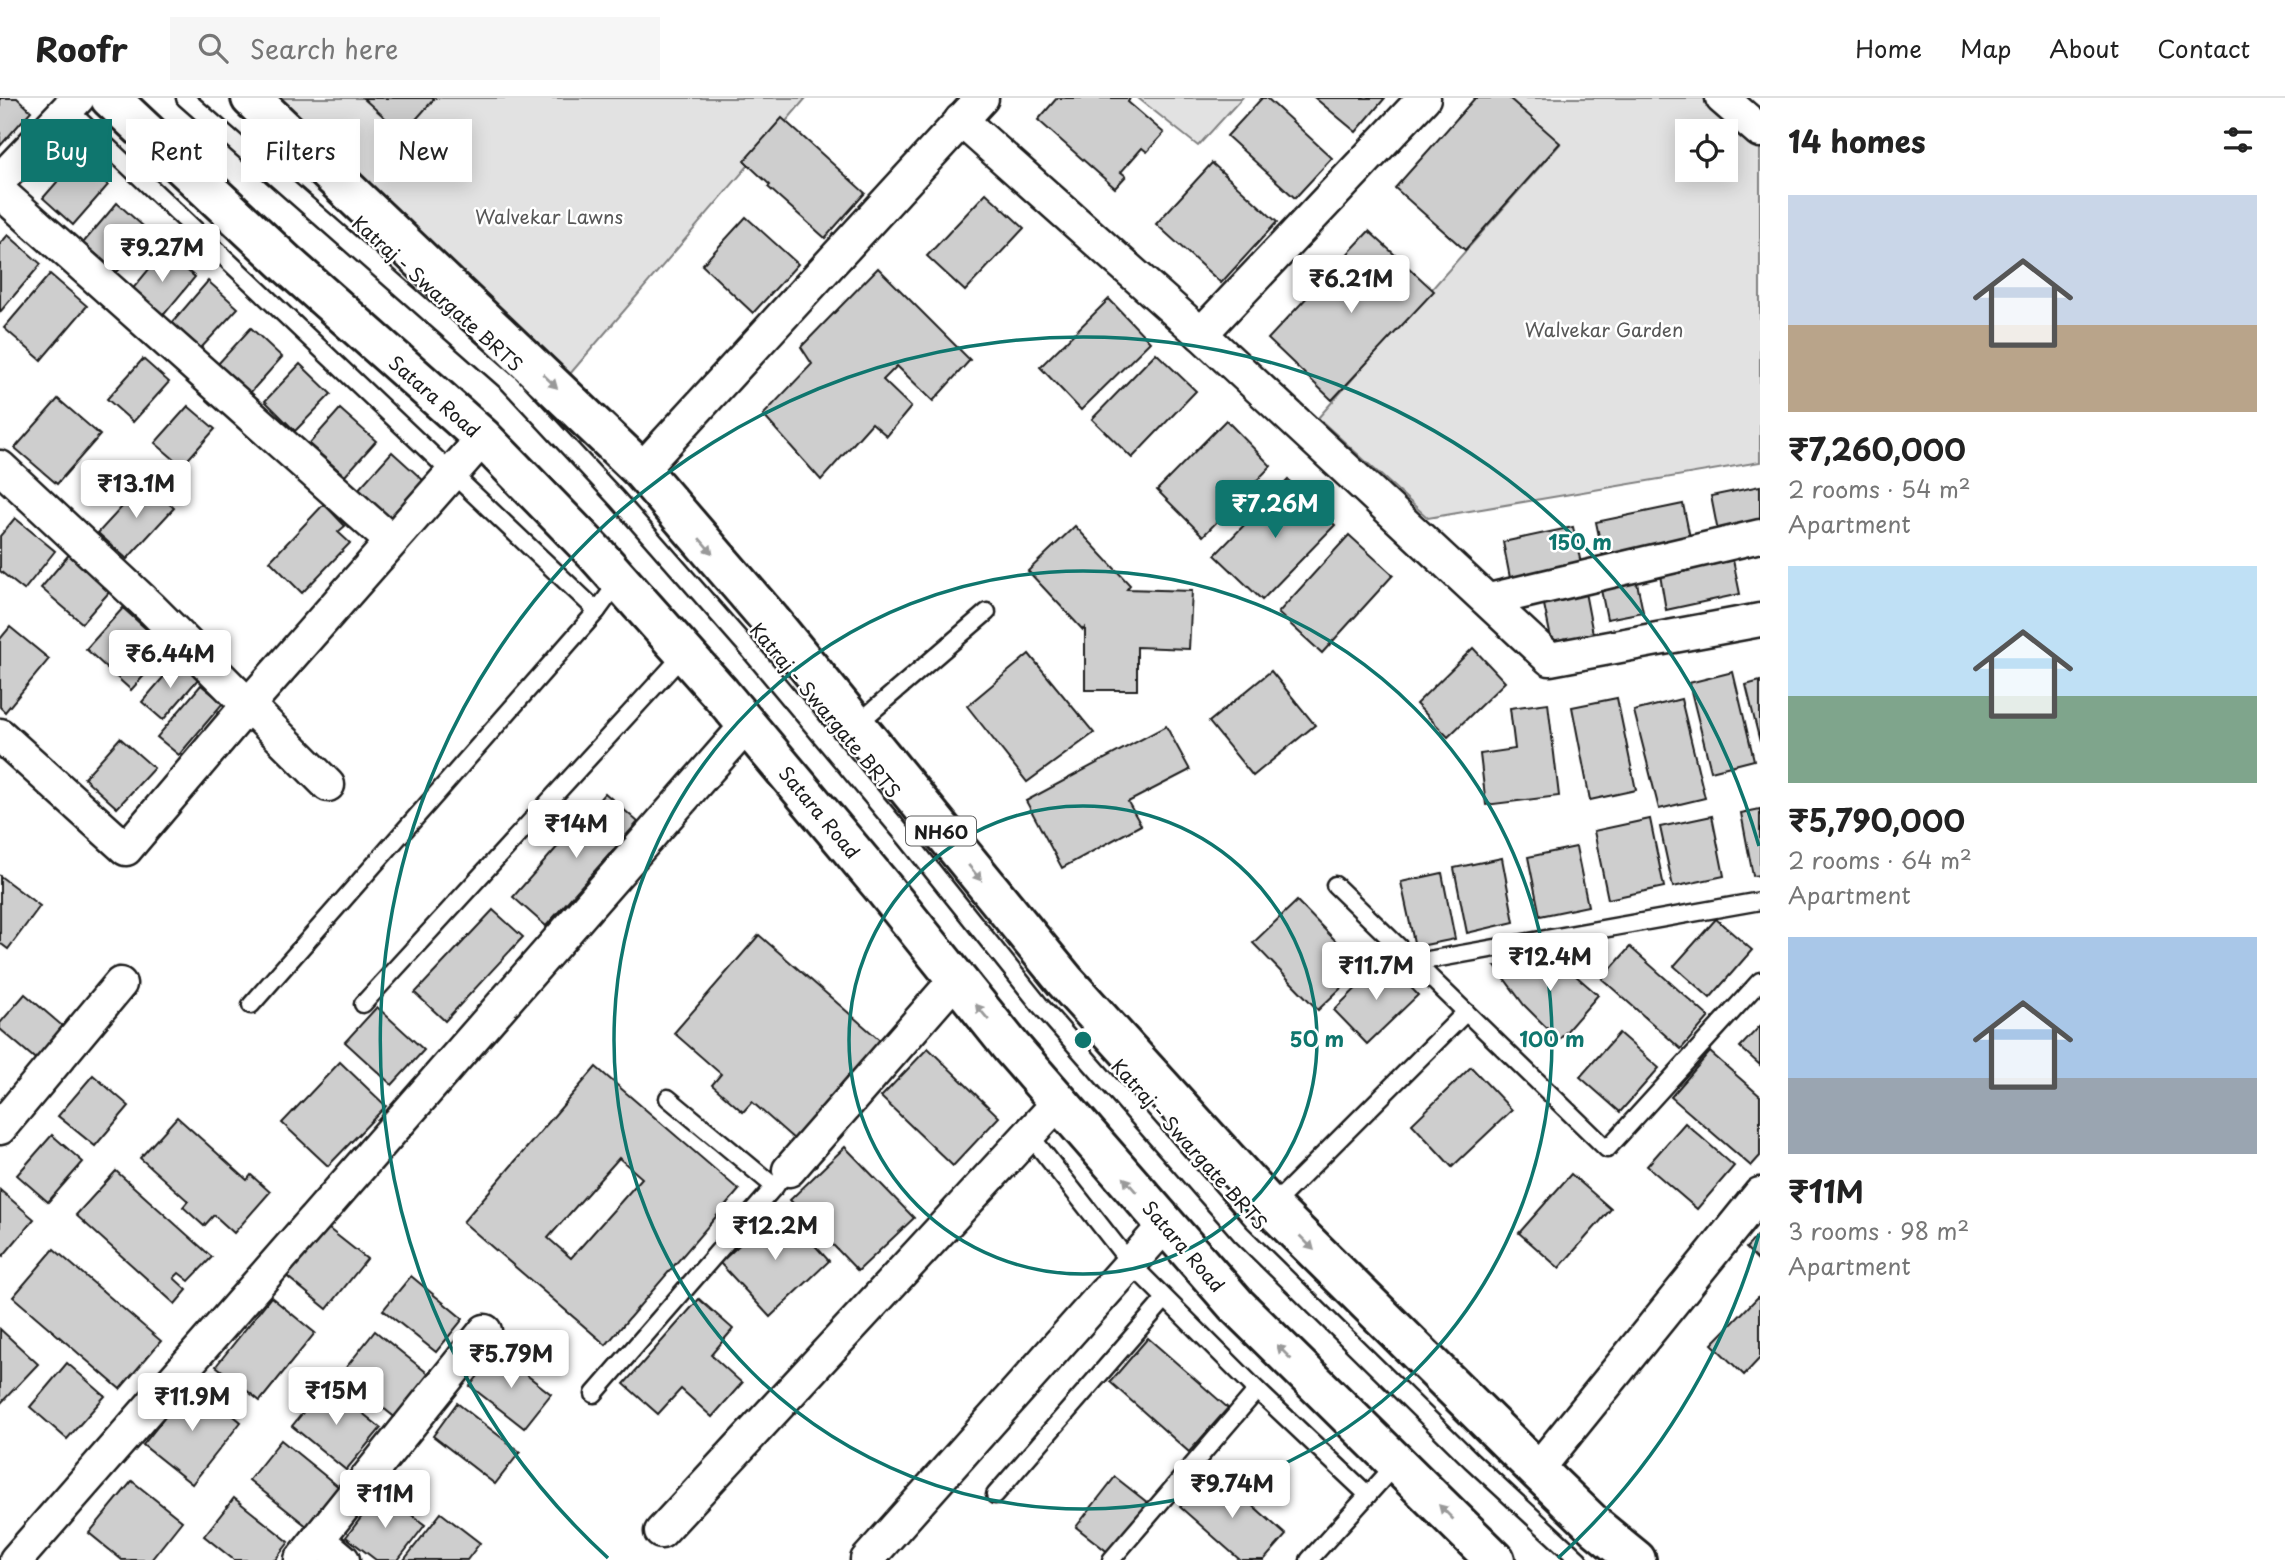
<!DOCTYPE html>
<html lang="en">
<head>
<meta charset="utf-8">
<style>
	body { margin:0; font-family:"Playpen Sans",sans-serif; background:#f6f6f6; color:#222; height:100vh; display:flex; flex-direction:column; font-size:26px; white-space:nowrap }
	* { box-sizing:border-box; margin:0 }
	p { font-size:23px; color:#767676 }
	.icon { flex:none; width:38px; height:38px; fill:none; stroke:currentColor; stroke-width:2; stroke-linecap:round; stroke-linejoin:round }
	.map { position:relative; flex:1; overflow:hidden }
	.sheet { display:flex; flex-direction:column; background:#fff; width:525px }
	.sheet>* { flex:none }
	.guide { position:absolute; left:21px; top:21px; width:665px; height:63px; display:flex; gap:14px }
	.buttons { position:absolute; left:1675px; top:21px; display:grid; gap:14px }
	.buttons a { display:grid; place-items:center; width:63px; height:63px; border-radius:0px; background:#fff; box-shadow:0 4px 18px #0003; font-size:35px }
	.price { position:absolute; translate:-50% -60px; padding:0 16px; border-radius:7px; background:#fff; color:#222; font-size:23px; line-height:46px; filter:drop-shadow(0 2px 4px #0008) }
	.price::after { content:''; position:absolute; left:50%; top:42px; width:21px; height:16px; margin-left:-10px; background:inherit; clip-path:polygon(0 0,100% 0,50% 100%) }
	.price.current { background:#0f766e; color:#fff }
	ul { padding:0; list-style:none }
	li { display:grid; align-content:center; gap:14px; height:371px; padding:0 28px }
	li span { display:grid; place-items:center; height:217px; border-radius:0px; color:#555 }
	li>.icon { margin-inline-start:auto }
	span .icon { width:126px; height:126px; fill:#fffc; stroke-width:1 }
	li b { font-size:30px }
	h2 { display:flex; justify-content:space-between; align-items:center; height:84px; padding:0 28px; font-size:30px }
	.chip { padding:0 24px; border-radius:0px; background:#fff; box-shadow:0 4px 18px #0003; font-size:24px; line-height:63px }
	.chip.current { background:#0f766e; color:#fff }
	header { display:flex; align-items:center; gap:42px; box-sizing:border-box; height:98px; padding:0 35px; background:#fff; border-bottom:2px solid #e0e0e0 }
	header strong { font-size:33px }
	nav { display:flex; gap:38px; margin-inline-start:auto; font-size:24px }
	.search { width:490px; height:63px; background:#f6f6f6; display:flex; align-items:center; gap:18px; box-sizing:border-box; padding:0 24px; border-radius:0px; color:#767676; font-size:26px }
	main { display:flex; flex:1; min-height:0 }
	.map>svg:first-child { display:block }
	.green { fill:#e2e2e2; stroke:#7f7f7f; stroke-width:2; fill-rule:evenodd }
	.building { fill:#cecece; stroke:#1c1c1c; stroke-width:2; fill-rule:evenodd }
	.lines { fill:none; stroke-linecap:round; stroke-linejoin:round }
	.lane-casing { stroke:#1c1c1c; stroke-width:21 }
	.street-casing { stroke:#1c1c1c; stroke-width:37 }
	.highway-casing { stroke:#1c1c1c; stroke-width:44 }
	.lane { stroke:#fff; stroke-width:16 }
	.street { stroke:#fff; stroke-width:32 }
	.highway { stroke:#fff; stroke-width:38 }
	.oneway { fill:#999 }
	.ring { fill:none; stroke:#0f766e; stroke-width:3.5 }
	.labels { text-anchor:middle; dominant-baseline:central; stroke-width:5; stroke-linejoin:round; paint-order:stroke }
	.shield { fill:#fff; stroke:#606060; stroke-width:2 }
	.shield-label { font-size:18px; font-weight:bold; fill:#1c1c1c }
	.park-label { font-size:19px; fill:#575757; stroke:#fff }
	.street-label { font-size:19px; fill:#1c1c1c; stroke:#fff }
	.centre { fill:#0f766e; stroke:#fff; stroke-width:3.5 }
	.ring-label { font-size:21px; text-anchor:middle; font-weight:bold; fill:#0f766e; stroke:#fff; stroke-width:5; stroke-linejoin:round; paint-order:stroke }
</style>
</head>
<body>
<header>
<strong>Roofr</strong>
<div class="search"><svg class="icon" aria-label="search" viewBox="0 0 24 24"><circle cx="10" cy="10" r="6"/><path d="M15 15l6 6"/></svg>Search here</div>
<nav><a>Home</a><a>Map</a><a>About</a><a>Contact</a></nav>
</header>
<main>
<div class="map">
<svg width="1760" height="1462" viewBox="0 0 1760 1462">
	<rect width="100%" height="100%" fill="#fff"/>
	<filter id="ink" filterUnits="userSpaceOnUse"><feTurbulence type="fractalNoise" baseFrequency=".0143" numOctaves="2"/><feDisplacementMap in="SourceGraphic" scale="14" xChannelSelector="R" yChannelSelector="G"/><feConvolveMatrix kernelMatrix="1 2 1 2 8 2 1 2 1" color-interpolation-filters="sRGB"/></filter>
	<g filter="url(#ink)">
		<!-- green -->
		<g class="green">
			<path d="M251 0H806L558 290Z"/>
			<path d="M1138 0H1242L1198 48Z"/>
			<path d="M1506 0H1735L1760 22V364L1428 420 1318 320 1560 46ZM1687 33H1726V72H1687Z"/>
		</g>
		<!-- building -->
		<g class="building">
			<path d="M0 0H17L31 13 0 48Z"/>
			<path d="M363 0H435L403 36Z"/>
			<path d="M1057 0H1130L1128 4 1164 35 1147 54 1142 50 1121 74 1126 78 1115 90 1038 22Z"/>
			<path d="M1262 0H1267L1332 60 1295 100 1227 38Z"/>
			<path d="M1315 0H1385L1356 34Z"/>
			<path d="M1475 0H1509L1560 45 1465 152 1395 90Z"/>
			<path d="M782 20 865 95 825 140 768 89 770 87 744 63Z"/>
			<path d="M78 60 108 87 73 127 43 100Z"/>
			<path d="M1212 65 1277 124 1221 185 1156 126Z"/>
			<path d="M986 95 1024 130 965 193 927 158Z"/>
			<path d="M117 105 151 135 117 174 83 145Z"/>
			<path d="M746 119 798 166 753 215 702 167Z"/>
			<path d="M1369 133 1434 193 1332 302 1268 241Z"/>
			<path d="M8 137 41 166 0 214V146Z"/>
			<path d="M164 153 195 179 161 220 130 194Z"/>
			<path d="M878 170 970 262 933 303 897 268 883 282 911 309 887 338 872 325 821 382 763 317 812 266 801 249Z"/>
			<path d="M50 176 87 208 41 262 4 230Z"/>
			<path d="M208 183 238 210 201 250 172 225Z"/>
			<path d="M1109 201 1150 244 1081 312 1040 269Z"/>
			<path d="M251 230 282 259 249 296 217 267Z"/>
			<path d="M1156 255 1196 293 1132 360 1092 321Z"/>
			<path d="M143 261 169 284 133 324 107 301Z"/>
			<path d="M300 266 331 296 295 333 265 303Z"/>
			<path d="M58 301 100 337 57 386 15 350Z"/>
			<path d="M188 308 215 331 182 368 155 345Z"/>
			<path d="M340 311 376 343 345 378 309 346Z"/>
			<path d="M1226 322 1271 368 1203 438 1157 392Z"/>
			<path d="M392 354 424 383 387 422 356 394Z"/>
			<path d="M1288 382 1335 427 1262 502 1215 457Z"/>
			<path d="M145 384 174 410 127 461 98 435Z"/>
			<path d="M1760 388V430L1719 439 1711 398Z"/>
			<path d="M324 406 345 428 338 434 350 445 302 495 270 463Z"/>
			<path d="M1683 406 1692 449 1605 467 1596 424Z"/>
			<path d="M15 420 55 453 24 492 0 473V438Z"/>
			<path d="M1075 428 1130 487 1127 491 1192 493 1189 551 1137 549V592H1085V530L1083 532 1028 473Z"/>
			<path d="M1573 429 1582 470 1511 485 1503 444Z"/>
			<path d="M1349 437 1393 477 1322 555 1278 515Z"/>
			<path d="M77 447 119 483 82 525 41 490Z"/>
			<path d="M1733 462 1740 496 1666 512 1660 477Z"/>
			<path d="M1635 475 1643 514 1607 521 1599 482Z"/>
			<path d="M1584 489 1593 536 1552 545 1542 497Z"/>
			<path d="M123 510 168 551 131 592 86 551Z"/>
			<path d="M10 529 49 561 5 614 0 609V541Z"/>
			<path d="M1473 550 1505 584 1448 639 1416 606Z"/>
			<path d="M1029 556 1094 635 1027 684 967 608Z"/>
			<path d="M178 562 199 580 163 622 142 604Z"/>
			<path d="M1271 573 1315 627 1253 678 1209 624Z"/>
			<path d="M1733 574 1754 662 1711 673 1689 585Z"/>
			<path d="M1760 583V644L1746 587Z"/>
			<path d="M201 587 223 605 179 657 157 639Z"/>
			<path d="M1617 600 1636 692 1590 702 1572 609Z"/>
			<path d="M1681 601 1705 700 1659 711 1634 613Z"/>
			<path d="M1548 605 1559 698 1486 707 1480 656 1515 651 1510 610Z"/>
			<path d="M1166 628 1190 672 1128 704 1141 727 1062 770 1026 703Z"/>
			<path d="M120 640 154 670 117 710 84 680Z"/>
			<path d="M605 695 638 724 546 828 513 799Z"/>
			<path d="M1760 711V777L1753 778 1741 715Z"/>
			<path d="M1712 718 1724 778 1673 789 1660 729Z"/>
			<path d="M1650 721 1664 789 1608 801 1594 733Z"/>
			<path d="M1576 749 1588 808 1540 818 1528 759Z"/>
			<path d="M1502 760 1514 824 1467 835 1454 770Z"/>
			<path d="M1442 775 1455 841 1415 849 1401 784Z"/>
			<path d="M0 778 40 808 8 851 0 845Z"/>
			<path d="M1297 803 1362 870 1318 912 1253 845Z"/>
			<path d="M493 812 523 839 445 923 415 895Z"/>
			<path d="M1716 821 1752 852 1710 900 1674 868Z"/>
			<path d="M759 837 889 950 803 1049 752 1004 743 1014 712 987 721 976 674 935Z"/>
			<path d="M1630 849 1709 919 1681 951 1602 881Z"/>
			<path d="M1385 862 1418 897 1367 946 1334 912Z"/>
			<path d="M1559 863 1598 897 1559 942 1524 907 1495 868Z"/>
			<path d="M25 896 66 931 39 964 0 931V925Z"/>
			<path d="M377 909 424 952 392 987 345 944Z"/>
			<path d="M1760 928V967L1740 949Z"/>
			<path d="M1619 935 1659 970 1620 1014 1580 979Z"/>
			<path d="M928 950 999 1019 953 1068 881 999Z"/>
			<path d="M1710 954 1760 998V1058L1751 1068 1671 999Z"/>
			<path d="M340 964 386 1008 328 1068 282 1025Z"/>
			<path d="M596 969 739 1092 606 1247 463 1124ZM619 1060 642 1080 571 1160 548 1140Z"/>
			<path d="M1471 969 1512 1012 1452 1069 1412 1026Z"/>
			<path d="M93 977 129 1008 95 1048 58 1018Z"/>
			<path d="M177 1019 247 1082 251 1077 270 1094 234 1135 214 1117 204 1128 183 1109 188 1103 140 1060Z"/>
			<path d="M1685 1025 1734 1068 1697 1111 1647 1068Z"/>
			<path d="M52 1037 83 1064 48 1104 17 1077Z"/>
			<path d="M845 1049 914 1120 858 1173 790 1102Z"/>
			<path d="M116 1073 212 1159 189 1183 179 1175 174 1180 187 1192 175 1206 76 1117Z"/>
			<path d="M1571 1076 1611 1111 1559 1170 1519 1135Z"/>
			<path d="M0 1092 34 1121 3 1158 0 1155Z"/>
			<path d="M780 1109 829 1163 770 1219 720 1165Z"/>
			<path d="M324 1127 367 1161 327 1211 284 1176Z"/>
			<path d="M1760 1135V1164L1746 1150Z"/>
			<path d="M54 1151 161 1243 120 1291 13 1199Z"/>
			<path d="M411 1178 463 1221 436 1254 383 1212Z"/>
			<path d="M1760 1197V1260L1744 1277 1712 1246Z"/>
			<path d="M271 1199 315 1235 260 1303 216 1268Z"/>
			<path d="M699 1201 733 1231 711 1257 742 1285 712 1319 681 1291 658 1316 624 1286Z"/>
			<path d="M0 1231 38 1266 0 1306Z"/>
			<path d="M375 1233 431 1278 397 1321 341 1276Z"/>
			<path d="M1148 1240 1228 1310 1189 1354 1110 1284Z"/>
			<path d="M497 1254 551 1296 524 1330 470 1288Z"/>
			<path d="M67 1265 105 1298 67 1341 30 1309Z"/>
			<path d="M193 1284 241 1324 192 1386 143 1347Z"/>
			<path d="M326 1286 381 1330 346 1372 292 1328Z"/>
			<path d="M457 1305 520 1354 495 1386 433 1338Z"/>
			<path d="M281 1342 340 1390 308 1429 249 1382Z"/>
			<path d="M1213 1372 1286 1437 1264 1462H1240L1180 1409Z"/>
			<path d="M1115 1379 1148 1405 1109 1455 1076 1429Z"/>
			<path d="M132 1383 182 1423 151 1462H122L89 1435Z"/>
			<path d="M381 1394 425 1427 398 1462H376L346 1439Z"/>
			<path d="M234 1400 289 1444 275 1462H234L204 1438Z"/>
			<path d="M441 1415 480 1445 467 1462H404Z"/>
		</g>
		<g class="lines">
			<defs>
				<g id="lane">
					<path d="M185 0 509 285 617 401 746 548 907 741 1039 906 1241 1136 1472 1363 1579 1462"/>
					<path d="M68 11 597 513"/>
					<path d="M855 628 987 514"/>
					<path d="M1335 787 1607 1051 1760 883"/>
					<path d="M1417 864 1760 803"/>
					<path d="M363 906 685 555"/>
					<path d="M251 907 597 513 619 483"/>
					<path d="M668 1000 775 1089"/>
					<path d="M1029 1036 1130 1165 1257 1292 1368 1397"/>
					<path d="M1271 1109 1466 914"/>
					<path d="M594 1296 789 1072"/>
					<path d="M995 1397 1165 1201"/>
					<path d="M1111 1462 1257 1292"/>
					<path d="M1309 1462 1396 1366"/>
				</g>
				<g id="street">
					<path d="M1722 0 1760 33"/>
					<path d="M961 22 1201 236 1550 561 1760 522"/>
					<path d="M0 82 78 0"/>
					<path d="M0 94 391 443"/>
					<path d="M1201 236 1424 0"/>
					<path d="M0 369 152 511 328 687"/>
					<path d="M641 372 982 0"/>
					<path d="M1489 502 1760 438"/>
					<path d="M0 637 126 751 248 607 483 340"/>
					<path d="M0 1030 120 886"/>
					<path d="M789 1072 955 882"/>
					<path d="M1537 1372 1760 1096"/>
					<path d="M661 1434 1059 1004"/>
					<path d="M318 1441 343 1462"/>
					<path d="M16 1462 747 627"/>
					<path d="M301 1462 485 1233"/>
					<path d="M867 1462 1165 1127"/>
				</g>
				<g id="highway">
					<path d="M110 0 287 166 483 340 597 457 721 596 885 792 1011 949 1236 1207 1495 1462"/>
					<path d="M251 0 641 372 771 523 1065 883 1264 1102 1537 1372 1597 1430 1636 1462"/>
				</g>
			</defs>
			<!-- lane casing -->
			<use href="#lane" class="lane-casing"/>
			<!-- street casing -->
			<use href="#street" class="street-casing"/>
			<!-- highway casing -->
			<use href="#highway" class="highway-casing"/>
			<!-- lane -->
			<use href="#lane" class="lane"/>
			<!-- street -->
			<use href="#street" class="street"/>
			<!-- highway -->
			<use href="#highway" class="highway"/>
		</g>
		<!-- one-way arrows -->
		<defs><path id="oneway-solid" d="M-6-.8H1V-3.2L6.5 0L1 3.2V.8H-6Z" transform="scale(1.75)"/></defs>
		<g class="oneway">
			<use href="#oneway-solid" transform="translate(550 283) rotate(44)"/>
			<use href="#oneway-solid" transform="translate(706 448) rotate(49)"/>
			<use href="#oneway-solid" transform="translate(975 775) rotate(50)"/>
			<use href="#oneway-solid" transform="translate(982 914) rotate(-130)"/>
			<use href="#oneway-solid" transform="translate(1130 1087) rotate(-131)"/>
			<use href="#oneway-solid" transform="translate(1307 1145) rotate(45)"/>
			<use href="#oneway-solid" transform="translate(1284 1254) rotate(-135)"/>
			<use href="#oneway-solid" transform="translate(1446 1414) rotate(-135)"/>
		</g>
	</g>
	<!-- distance rings -->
	<g class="ring">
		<circle cx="1083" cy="942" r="234"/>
		<circle cx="1083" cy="942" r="469"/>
		<path d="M1759 1136A703 703 0 0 1 1558 1460M608 1460A703 703 0 1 1 1759 748"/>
	</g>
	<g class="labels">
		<!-- shield labels -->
		<rect class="shield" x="906" y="718.5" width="70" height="29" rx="5"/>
		<g class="shield-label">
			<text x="941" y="733">NH60</text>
		</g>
		<!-- park labels -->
		<g class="park-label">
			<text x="549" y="118">Walvekar Lawns</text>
			<text x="1604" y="231">Walvekar Garden</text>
		</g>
		<!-- street labels -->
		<g class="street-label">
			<text transform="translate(438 195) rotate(42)">Katraj - Swargate BRTS</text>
			<text transform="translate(435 298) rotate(41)">Satara Road</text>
			<text transform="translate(826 612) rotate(50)">Katraj - Swargate BRTS</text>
			<text transform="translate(820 714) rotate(50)">Satara Road</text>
			<text transform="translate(1190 1046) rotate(48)">Katraj - Swargate BRTS</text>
			<text transform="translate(1184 1148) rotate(49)">Satara Road</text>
		</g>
	</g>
	<circle cx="1083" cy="942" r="10" class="centre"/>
	<g class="ring-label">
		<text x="1580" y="452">150 m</text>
		<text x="1317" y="949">50 m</text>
		<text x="1552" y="949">100 m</text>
	</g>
</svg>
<div class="buttons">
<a><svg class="icon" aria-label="locate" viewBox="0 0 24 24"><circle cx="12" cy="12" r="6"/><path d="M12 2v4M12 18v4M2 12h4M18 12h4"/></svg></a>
</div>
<b class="price" style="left:162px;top:186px">₹9.27M</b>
<b class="price" style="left:1351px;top:217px">₹6.21M</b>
<b class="price" style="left:136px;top:422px">₹13.1M</b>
<b class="price current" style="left:1275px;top:442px">₹7.26M</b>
<b class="price" style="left:170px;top:592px">₹6.44M</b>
<b class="price" style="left:576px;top:762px">₹14M</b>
<b class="price" style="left:1550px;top:895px">₹12.4M</b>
<b class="price" style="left:1376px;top:904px">₹11.7M</b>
<b class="price" style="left:775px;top:1164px">₹12.2M</b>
<b class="price" style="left:511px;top:1292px">₹5.79M</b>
<b class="price" style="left:336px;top:1329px">₹15M</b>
<b class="price" style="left:192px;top:1335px">₹11.9M</b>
<b class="price" style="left:1232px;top:1422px">₹9.74M</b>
<b class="price" style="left:385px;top:1432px">₹11M</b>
<div class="guide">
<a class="chip current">Buy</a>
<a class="chip">Rent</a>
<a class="chip">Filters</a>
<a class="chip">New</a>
</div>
</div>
<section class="sheet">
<h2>14 homes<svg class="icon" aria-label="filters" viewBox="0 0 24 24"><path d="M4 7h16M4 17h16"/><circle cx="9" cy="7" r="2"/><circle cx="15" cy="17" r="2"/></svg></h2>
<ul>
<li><span style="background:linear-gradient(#c9d6e8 60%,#b9a48a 0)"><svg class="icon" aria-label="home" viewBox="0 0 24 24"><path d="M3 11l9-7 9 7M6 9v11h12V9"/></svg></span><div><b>₹7,260,000</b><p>2 rooms · 54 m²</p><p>Apartment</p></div></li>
<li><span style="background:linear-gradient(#bfe0f5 60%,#7fa58c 0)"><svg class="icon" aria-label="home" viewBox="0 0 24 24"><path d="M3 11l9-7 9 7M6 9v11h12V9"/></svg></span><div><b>₹5,790,000</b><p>2 rooms · 64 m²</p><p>Apartment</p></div></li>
<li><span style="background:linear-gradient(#a9c7e8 65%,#9aa5b1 0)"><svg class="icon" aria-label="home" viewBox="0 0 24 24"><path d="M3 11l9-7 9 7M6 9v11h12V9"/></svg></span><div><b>₹11M</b><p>3 rooms · 98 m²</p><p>Apartment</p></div></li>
</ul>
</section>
</main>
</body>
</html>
